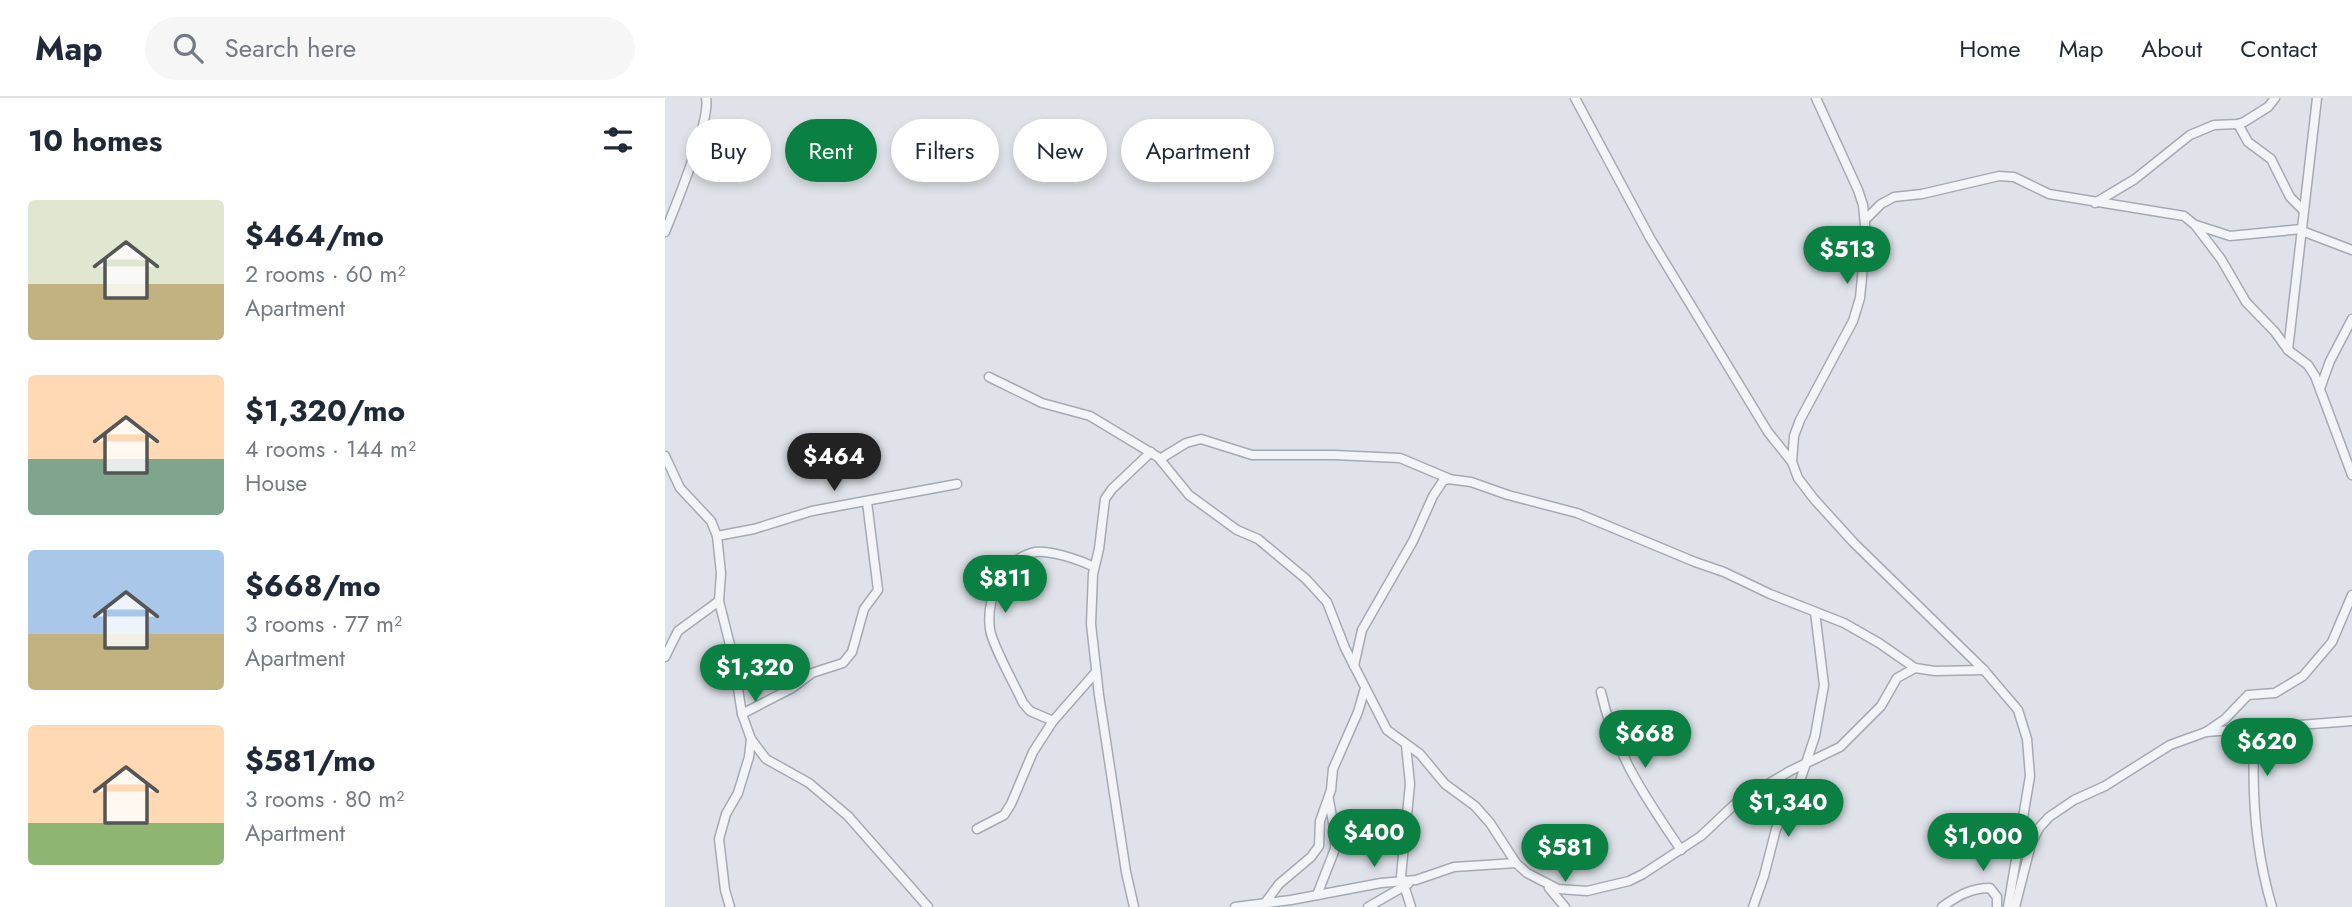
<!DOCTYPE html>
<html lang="en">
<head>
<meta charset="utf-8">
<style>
	body { margin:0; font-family:Jost,sans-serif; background:#f6f6f7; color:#1f2937; height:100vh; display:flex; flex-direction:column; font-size:26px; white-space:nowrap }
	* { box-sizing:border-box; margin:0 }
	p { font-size:23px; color:#747a83 }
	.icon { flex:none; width:38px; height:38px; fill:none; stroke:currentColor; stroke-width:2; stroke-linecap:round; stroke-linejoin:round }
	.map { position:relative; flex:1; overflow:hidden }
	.drawer { display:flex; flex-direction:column; background:#fff; width:665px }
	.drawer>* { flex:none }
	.banner { position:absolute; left:21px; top:21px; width:665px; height:63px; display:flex; gap:14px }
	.price { position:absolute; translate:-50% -60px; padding:0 16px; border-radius:24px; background:#0b8043; color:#fff; font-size:23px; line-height:46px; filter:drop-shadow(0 2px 4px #0008) }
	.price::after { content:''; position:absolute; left:50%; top:42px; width:21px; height:16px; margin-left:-10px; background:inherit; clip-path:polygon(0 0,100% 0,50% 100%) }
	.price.active { background:#222; color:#fff }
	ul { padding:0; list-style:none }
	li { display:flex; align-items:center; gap:21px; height:175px; padding:0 28px }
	li span { display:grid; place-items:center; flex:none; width:196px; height:140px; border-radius:7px; color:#555 }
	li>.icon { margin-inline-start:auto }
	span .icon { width:84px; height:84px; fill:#fffc; stroke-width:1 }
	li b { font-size:30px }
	h2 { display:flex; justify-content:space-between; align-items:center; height:84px; padding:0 28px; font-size:30px }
	.chip { padding:0 24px; border-radius:32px; background:#fff; box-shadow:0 4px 10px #0003; font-size:24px; line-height:63px }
	.chip.active { background:#0b8043; color:#fff }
	header { display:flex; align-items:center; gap:42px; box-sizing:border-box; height:98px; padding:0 35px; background:#fff; border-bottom:2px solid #e0e1e3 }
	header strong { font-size:33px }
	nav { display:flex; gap:38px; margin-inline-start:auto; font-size:24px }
	.search { width:490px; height:63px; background:#f6f6f7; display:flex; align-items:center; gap:18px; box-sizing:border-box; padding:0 24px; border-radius:38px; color:#747a83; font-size:26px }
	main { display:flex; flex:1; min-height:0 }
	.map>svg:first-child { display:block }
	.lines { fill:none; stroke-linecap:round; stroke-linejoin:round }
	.minor-casing { stroke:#a4aab3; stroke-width:11 }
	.minor { stroke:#f2f4f7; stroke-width:8 }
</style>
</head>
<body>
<header>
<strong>Map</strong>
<div class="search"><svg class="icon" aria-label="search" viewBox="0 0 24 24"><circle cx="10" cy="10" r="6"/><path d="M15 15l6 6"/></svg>Search here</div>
<nav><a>Home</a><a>Map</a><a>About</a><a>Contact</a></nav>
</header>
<main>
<section class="drawer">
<h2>10 homes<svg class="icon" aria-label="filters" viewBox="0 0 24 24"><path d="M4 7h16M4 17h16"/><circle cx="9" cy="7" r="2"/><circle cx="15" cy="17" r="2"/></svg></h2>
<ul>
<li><span style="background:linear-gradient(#dfe7d0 60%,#c2b280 0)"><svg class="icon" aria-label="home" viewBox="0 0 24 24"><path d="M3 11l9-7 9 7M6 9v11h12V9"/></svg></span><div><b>$464/mo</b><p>2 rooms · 60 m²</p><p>Apartment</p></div></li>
<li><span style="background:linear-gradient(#ffd9b3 60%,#7fa58c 0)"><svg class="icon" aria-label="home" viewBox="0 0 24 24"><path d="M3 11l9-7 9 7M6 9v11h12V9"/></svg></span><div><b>$1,320/mo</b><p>4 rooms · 144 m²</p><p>House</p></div></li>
<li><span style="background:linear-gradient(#a9c7e8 60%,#c2b280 0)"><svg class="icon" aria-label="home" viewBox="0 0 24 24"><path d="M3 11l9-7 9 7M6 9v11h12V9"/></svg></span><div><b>$668/mo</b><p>3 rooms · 77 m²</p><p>Apartment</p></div></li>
<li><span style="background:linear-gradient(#ffd9b3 70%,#8fb573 0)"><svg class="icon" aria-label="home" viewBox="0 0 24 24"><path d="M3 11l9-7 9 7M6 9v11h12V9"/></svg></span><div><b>$581/mo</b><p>3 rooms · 80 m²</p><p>Apartment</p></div></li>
</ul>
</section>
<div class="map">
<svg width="1687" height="809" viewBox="0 0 1687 809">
	<rect width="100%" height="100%" fill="#dfe3e9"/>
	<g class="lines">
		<defs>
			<g id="minor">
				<path d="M910 0 985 140 1103 334 1127 364"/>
				<path d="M1151 0 1193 92 1198 107 1201 137 1195 200 1188 223 1135 322 1129 338 1127 364 1133 380 1149 401 1189 445 1319 572 1353 612 1362 641 1365 678 1343 809"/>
				<path d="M1573 26 1583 44 1606 61 1625 99 1638 112"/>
				<path d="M1430 105 1470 81 1525 37 1549 27 1573 26 1579 24 1603 9 1610 0"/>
				<path d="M1200 122 1216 106 1229 99 1257 96 1334 78 1349 79 1384 96 1519 118 1530 127 1556 161 1581 204 1610 234 1623 252 1643 267 1650 278 1687 377"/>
				<path d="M1531 127 1565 138 1637 131"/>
				<path d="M1637 133 1687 152"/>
				<path d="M0 134C10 109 46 22 41 0"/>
				<path d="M1623 252 1652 0"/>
				<path d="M324 279 377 305 425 318 493 359 524 397 572 432 593 441 641 481 662 504 680 550 722 632 755 656 780 686 810 708 825 725 851 765 862 775 893 791 922 793 964 783 978 776 1036 738 1071 705 1125 673 1175 649 1216 608 1232 580 1250 570"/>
				<path d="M1656 288 1665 263 1687 221"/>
				<path d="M0 358 15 390 46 423 52 438 56 475 54 503 68 559 77 616 86 641 101 661 144 685 183 718 263 809"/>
				<path d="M495 361 521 345 536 341 587 357H669L735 360 785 381"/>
				<path d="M52 438 89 431 147 413 292 386"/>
				<path d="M0 559 13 533 54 503"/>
				<path d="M689 568 697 532 748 443 768 398 778 383 783 381 806 384 843 397 912 415 1030 464 1059 474 1105 496 1179 525 1214 545 1250 570 1270 573 1319 572"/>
				<path d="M936 594C949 654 982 702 1016 752"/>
				<path d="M77 616 127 590 147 575 178 565 187 554 199 511 213 492 202 404"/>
				<path d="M388 623 365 613 358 605C351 589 326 545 325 531 321 503 336 464 366 455 381 450 415 462 429 469"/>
				<path d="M1590 631C1586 691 1590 752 1607 809"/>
				<path d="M1541 634 1687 623"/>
				<path d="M741 647 745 686 736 778 746 809"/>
				<path d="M312 731 339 717 346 706 368 654 388 623 431 574"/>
				<path d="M884 790 900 809"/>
				<path d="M652 797 670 751V736L664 702"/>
				<path d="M600 805 614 786 646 759 654 748 655 723 666 692 668 671 693 614 700 590"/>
				<path d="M65 809 60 792 54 741 61 716 73 695 84 659 86 641"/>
				<path d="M469 809 461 774 434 597 426 526 428 476 434 451 440 401 447 391 486 354"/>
				<path d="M570 809 626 802 716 785 751 782 789 769 851 765"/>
				<path d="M703 809 743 786"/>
				<path d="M1088 809 1099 778 1111 731 1131 695 1150 638 1159 587 1150 514"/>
				<path d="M1277 809C1292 798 1306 790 1325 790L1332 799V809"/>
				<path d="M1350 809 1366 746 1374 730 1384 719 1409 702 1440 688 1505 647 1541 634 1560 621 1583 597 1610 595 1638 578 1667 544 1687 497"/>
			</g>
		</defs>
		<!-- minor casing -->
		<use href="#minor" class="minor-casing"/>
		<!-- minor -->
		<use href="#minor" class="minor"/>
	</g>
</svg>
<b class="price" style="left:1182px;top:188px">$513</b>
<b class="price active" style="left:169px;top:395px">$464</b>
<b class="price" style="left:340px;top:517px">$811</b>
<b class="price" style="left:90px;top:606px">$1,320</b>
<b class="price" style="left:980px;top:672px">$668</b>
<b class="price" style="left:1602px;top:680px">$620</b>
<b class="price" style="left:1123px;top:741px">$1,340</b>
<b class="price" style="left:709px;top:771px">$400</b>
<b class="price" style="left:1318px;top:775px">$1,000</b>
<b class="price" style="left:900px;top:786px">$581</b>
<div class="banner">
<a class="chip">Buy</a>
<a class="chip active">Rent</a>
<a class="chip">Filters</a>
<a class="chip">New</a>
<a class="chip">Apartment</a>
</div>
</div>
</main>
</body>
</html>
